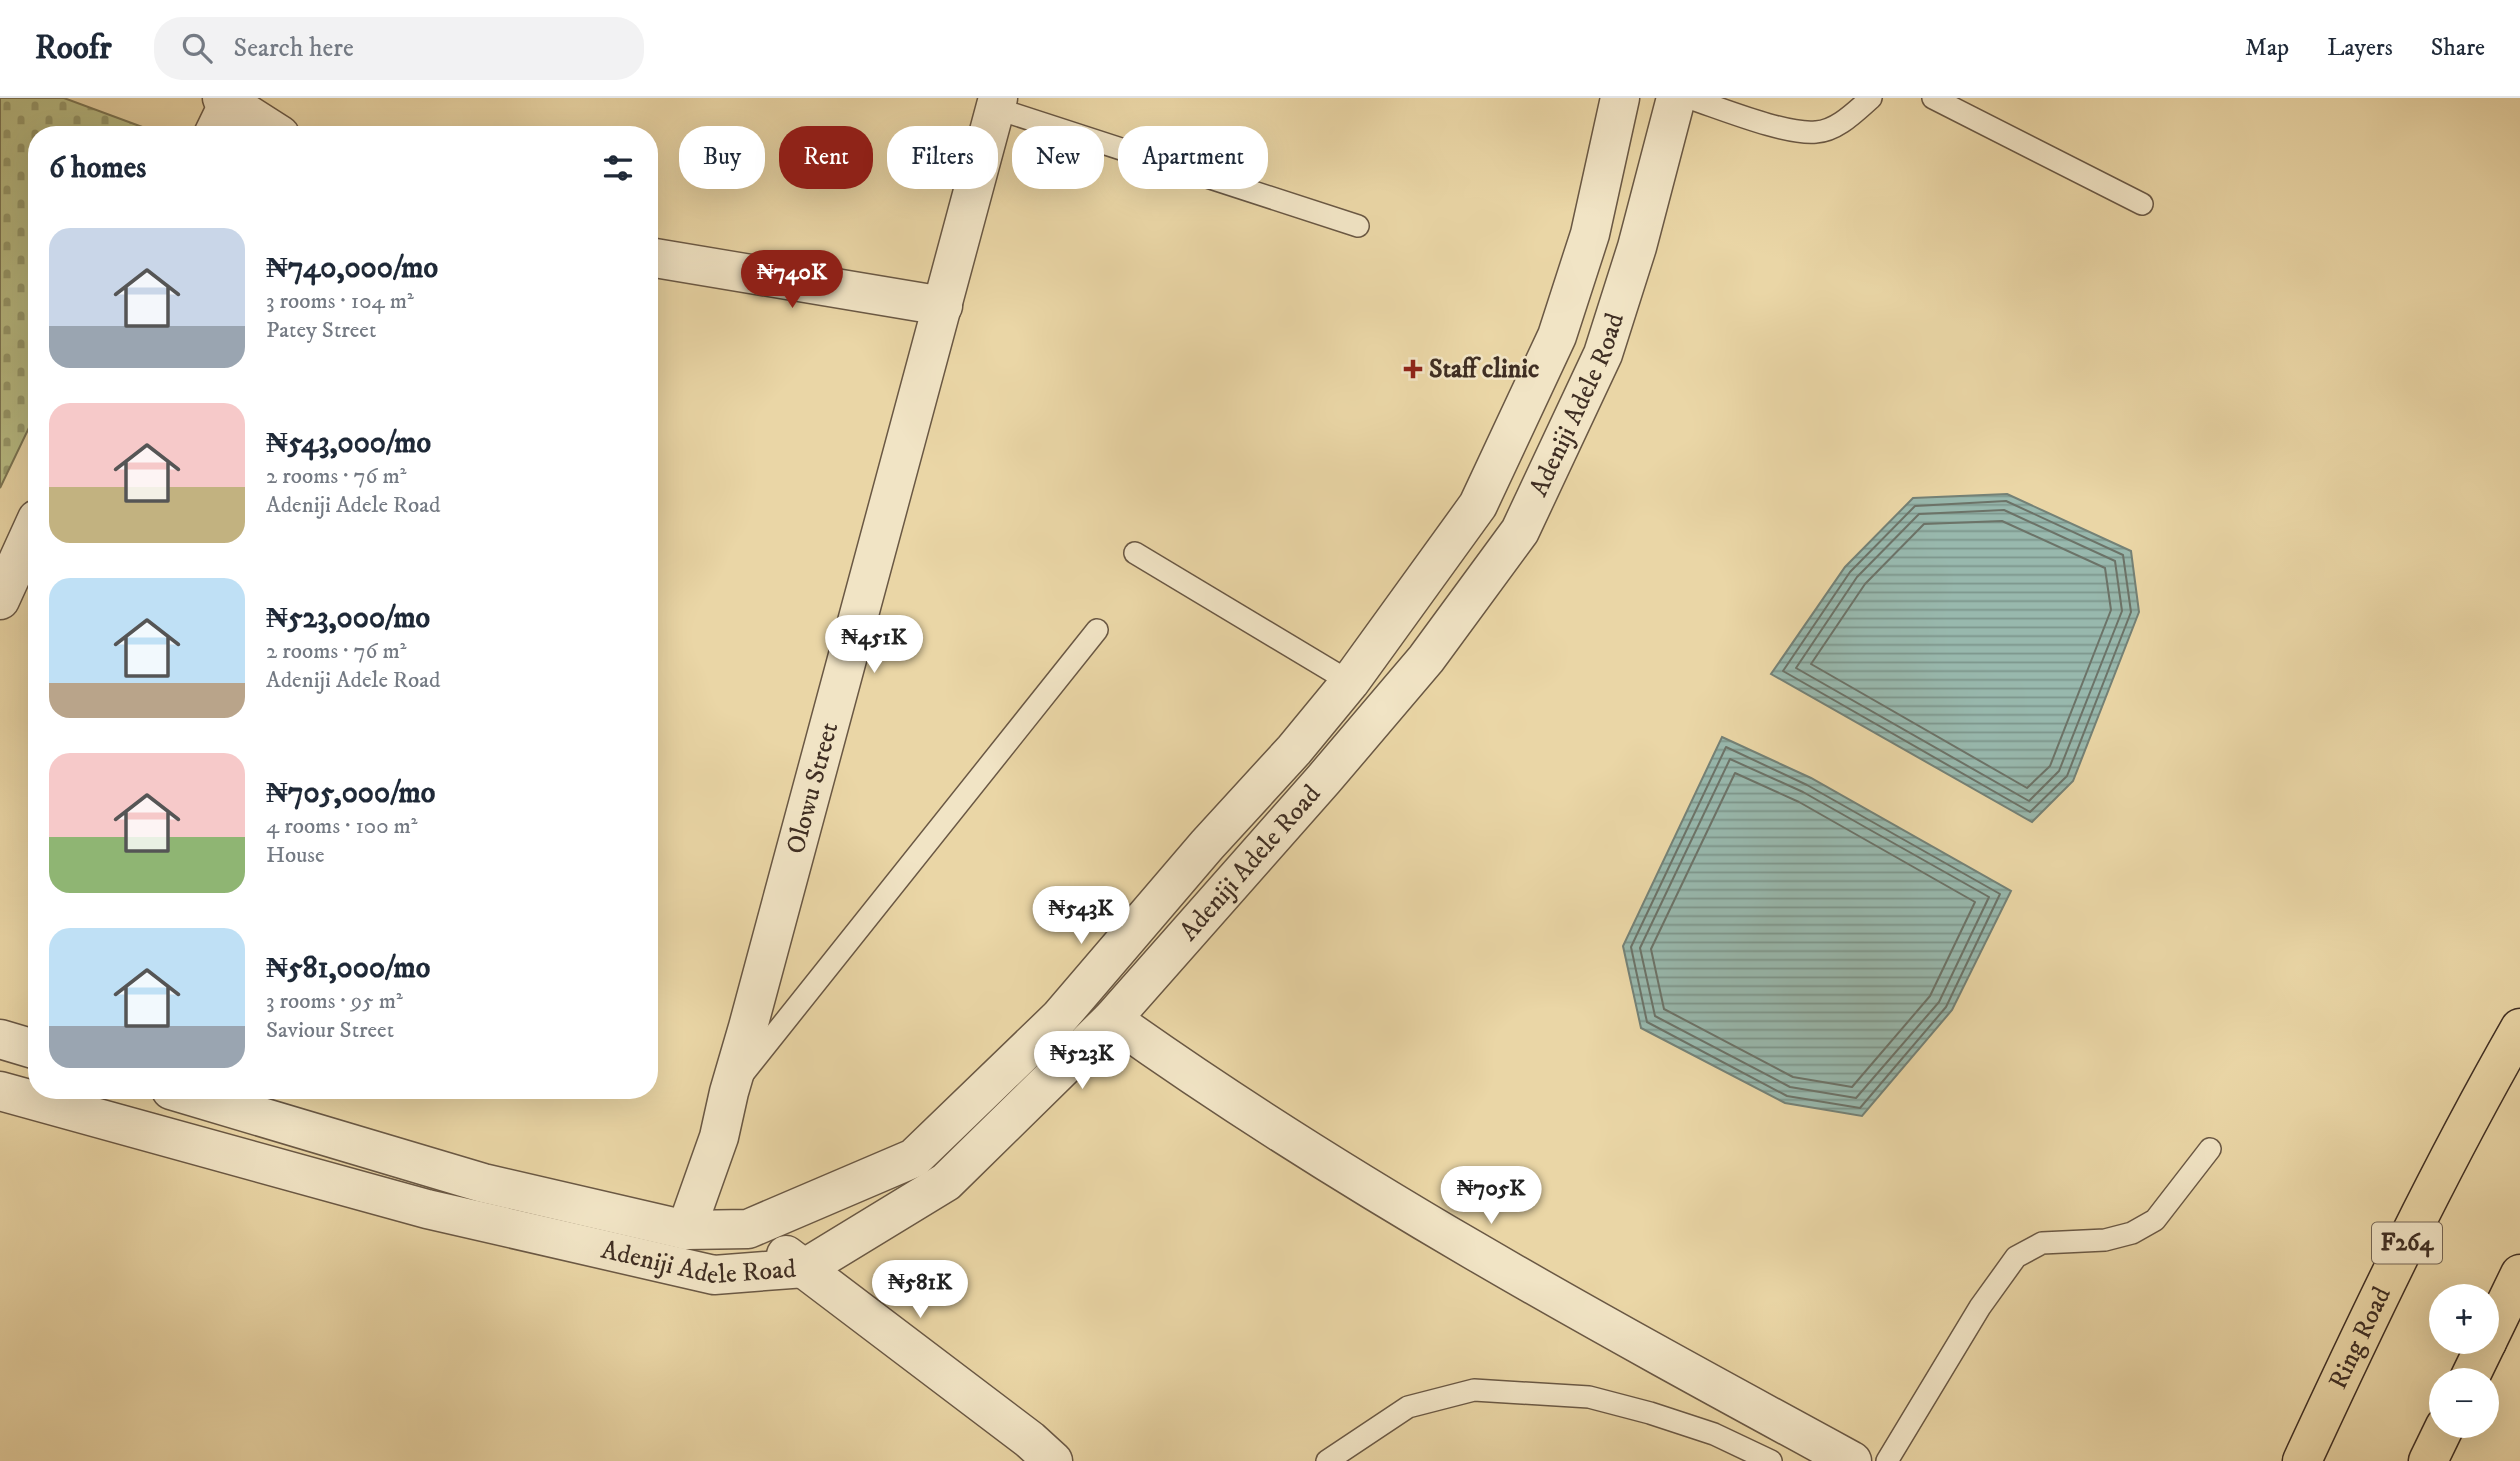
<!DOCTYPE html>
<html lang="en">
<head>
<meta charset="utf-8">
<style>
	body { margin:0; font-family:"IM FELL DW Pica",serif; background:#f2f2f3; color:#1f2937; height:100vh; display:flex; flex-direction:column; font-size:26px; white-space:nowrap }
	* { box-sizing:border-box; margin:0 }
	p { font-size:23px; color:#747a83 }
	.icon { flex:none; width:38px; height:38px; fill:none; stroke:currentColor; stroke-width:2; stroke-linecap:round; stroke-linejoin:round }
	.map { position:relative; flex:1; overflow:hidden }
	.panel { position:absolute; left:28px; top:28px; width:630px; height:973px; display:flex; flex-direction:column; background:#fff; border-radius:28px; box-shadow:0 7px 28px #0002 }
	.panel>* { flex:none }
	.guide { position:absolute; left:679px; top:28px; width:665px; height:63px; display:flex; gap:14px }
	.buttons { position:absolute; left:2429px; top:1186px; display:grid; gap:14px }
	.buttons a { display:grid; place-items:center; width:70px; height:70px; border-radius:50%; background:#fff; box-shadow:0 7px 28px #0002; font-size:35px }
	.price { position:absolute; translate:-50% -60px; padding:0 16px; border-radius:24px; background:#fff; color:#222; font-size:23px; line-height:46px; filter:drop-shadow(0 2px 4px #0008) }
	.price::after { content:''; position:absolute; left:50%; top:42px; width:21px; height:16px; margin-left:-10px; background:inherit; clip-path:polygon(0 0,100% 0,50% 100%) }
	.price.active { background:#8f2418; color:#fff }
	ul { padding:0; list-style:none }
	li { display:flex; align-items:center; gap:21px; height:175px; padding:0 21px }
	li span { display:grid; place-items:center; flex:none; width:196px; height:140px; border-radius:21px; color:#555 }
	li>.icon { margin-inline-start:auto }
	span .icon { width:84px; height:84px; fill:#fffc; stroke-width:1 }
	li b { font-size:30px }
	h2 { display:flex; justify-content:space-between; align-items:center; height:84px; padding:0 21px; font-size:30px }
	.chip { padding:0 24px; border-radius:28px; background:#fff; box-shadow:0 7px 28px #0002; font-size:24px; line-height:63px }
	.chip.active { background:#8f2418; color:#fff }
	header { display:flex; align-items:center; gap:42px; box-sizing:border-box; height:98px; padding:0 35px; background:#fff; border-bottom:2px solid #e0e1e3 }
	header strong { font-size:33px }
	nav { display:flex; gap:38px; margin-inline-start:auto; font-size:24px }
	.search { width:490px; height:63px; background:#f2f2f3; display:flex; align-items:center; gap:18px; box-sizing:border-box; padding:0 24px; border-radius:28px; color:#747a83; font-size:26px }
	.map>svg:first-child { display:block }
	.cemetery { fill:url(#cemetery-stones); stroke:#7c7654; stroke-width:2 }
	.water { fill:url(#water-rules); stroke:#748176; stroke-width:2 }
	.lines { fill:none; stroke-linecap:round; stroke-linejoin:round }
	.shore { stroke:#6c7368; stroke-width:2 }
	.service-casing { stroke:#6a5844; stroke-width:24 }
	.minor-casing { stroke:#6a5844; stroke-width:41 }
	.motorway-casing { stroke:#3f2e23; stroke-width:41 }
	.service { stroke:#f1e4c5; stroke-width:21 }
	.minor { stroke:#f1e4c5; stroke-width:38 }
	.motorway { stroke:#ead6a6; stroke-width:38 }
	.poi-dot { fill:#8f2418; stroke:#f1e4c5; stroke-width:2.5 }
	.labels { text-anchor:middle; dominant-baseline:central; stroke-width:5; stroke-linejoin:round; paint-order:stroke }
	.shield { fill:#f1e4c5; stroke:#746554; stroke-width:2 }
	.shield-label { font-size:24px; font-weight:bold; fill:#3f2e23 }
	.poi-label { font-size:26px; font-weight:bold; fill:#3f2e23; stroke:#f1e4c5; text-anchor:start }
	.street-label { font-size:26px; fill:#3f2e23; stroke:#f1e4c5 }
</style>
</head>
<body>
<header>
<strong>Roofr</strong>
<div class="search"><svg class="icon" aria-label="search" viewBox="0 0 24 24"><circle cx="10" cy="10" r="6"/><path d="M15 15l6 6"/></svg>Search here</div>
<nav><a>Map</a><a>Layers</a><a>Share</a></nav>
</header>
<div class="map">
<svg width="2520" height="1363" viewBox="0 0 2520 1363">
	<defs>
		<pattern id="cemetery-stones" width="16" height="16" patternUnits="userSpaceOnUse" patternTransform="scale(1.75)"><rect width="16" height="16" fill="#b9bd85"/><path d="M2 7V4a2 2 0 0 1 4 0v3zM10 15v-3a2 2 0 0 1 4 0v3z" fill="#989a6c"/></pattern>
		<pattern id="water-rules" width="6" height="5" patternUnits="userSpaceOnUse" patternTransform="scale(1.75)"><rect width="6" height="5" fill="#98b8ad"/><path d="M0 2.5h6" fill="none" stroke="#7d968c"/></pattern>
	</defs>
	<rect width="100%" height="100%" fill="#ead6a6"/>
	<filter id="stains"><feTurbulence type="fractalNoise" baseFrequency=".00286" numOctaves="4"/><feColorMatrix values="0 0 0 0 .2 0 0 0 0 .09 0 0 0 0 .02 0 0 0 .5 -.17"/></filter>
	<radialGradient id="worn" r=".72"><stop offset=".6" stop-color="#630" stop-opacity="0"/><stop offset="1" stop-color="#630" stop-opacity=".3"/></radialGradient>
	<!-- cemetery -->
	<path class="cemetery" d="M0 0H64L164 37H37V313L0 390Z"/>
	<!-- water -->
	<g class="water">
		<path d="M2007 396 2131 453 2139 514 2073 683 2032 724 1771 576 1845 469 1913 400Z"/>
		<path d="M1722 639 1811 680 2011 793 1952 912 1862 1018 1785 1005 1641 930 1623 848Z"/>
	</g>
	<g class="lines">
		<!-- shore -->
		<g class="shore">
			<path d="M2006 403 2123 457 2131 514 2067 678 2030 714 1783 573 1850 474 1915 408Z"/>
			<path d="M2004 412 2115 463 2122 513 2059 673 2029 703 1796 570 1857 479 1919 416Z"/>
			<path d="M2002 423 2105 470 2111 512 2050 668 2027 690 1811 566 1865 486 1924 426Z"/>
			<path d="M1726 649 1807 687 2000 796 1946 909 1860 1010 1787 998 1647 924 1631 849Z"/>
			<path d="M1730 661 1803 694 1989 799 1939 904 1856 1000 1790 989 1655 918 1640 850Z"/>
			<path d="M1735 675 1799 704 1975 804 1930 898 1852 989 1793 979 1664 911 1651 851Z"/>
		</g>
		<defs>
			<g id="service">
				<path d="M1689 0C1720 10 1785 37 1816 34 1837 33 1856 13 1871 0"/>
				<path d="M1933 0 2142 106"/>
				<path d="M995 10 1358 128"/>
				<path d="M1135 455 1350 584"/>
				<path d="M743 976 1097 532"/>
				<path d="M1327 1363 1408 1309 1474 1292 1589 1299 1650 1315 1714 1336 1771 1363"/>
				<path d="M1887 1363 1980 1209 2016 1159 2042 1145 2105 1142 2132 1135 2155 1122 2210 1051"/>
			</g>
			<g id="minor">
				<path d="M222 0 280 37"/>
				<path d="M213 37 231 0"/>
				<path d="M649 159 943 208"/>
				<path d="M0 502 37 421"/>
				<path d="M1112 921C1346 1088 1600 1226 1852 1363"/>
				<path d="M0 941 37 952"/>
				<path d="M171 992 483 1085 686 1132 748 1131 914 1060 1059 920 1207 747 1294 652 1350 584 1478 407 1557 238 1590 136 1620 0"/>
				<path id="s1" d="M0 993 427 1111 714 1177 805 1170 946 1084 1112 921 1324 681 1426 561 1520 433 1603 256 1637 149 1676 0"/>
				<path id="s2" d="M686 1132 719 1039 729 994 748 929 998 0"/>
				<path d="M786 1157 1030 1342 1053 1363"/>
			</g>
			<g id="motorway">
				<path d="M2487 1244 2520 1176"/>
				<path d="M2468 1283 2487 1244"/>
				<path id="s3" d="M2302 1363C2370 1216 2440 1070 2520 930"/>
				<path d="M2428 1363 2445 1328"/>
			</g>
		</defs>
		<!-- service casing -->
		<use href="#service" class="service-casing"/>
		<!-- minor casing -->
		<use href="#minor" class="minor-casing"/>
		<!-- motorway casing -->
		<use href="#motorway" class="motorway-casing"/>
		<!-- service -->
		<use href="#service" class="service"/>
		<!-- minor -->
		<use href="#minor" class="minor"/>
		<!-- motorway -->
		<use href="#motorway" class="motorway"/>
	</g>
	<!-- markers -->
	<path class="poi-dot" d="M1409.5 260.5h7v7h7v7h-7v7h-7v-7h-7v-7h7z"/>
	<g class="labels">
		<!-- shield labels -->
		<rect class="shield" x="2372" y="1124.5" width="70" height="41" rx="5"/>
		<g class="shield-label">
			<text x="2407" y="1145">F264</text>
		</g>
		<!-- poi labels -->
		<g class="poi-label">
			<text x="1429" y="271">Staff clinic</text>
		</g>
		<!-- street labels -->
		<g class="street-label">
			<text stroke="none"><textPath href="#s1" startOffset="2002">Adeniji Adele Road</textPath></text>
			<text stroke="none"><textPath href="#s2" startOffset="460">Olowu Street</textPath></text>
			<text stroke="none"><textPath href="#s1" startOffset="1435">Adeniji Adele Road</textPath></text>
			<text stroke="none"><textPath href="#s1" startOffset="721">Adeniji Adele Road</textPath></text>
			<text stroke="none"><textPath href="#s3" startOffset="136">Ring Road</textPath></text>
		</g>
	</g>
	<rect width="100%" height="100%" filter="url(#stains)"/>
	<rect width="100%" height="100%" fill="url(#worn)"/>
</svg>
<div class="buttons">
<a>+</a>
<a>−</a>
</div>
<b class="price active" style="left:792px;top:212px">₦740K</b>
<b class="price" style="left:874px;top:577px">₦451K</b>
<b class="price" style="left:1081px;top:848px">₦543K</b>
<b class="price" style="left:1082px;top:993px">₦523K</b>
<b class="price" style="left:1491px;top:1128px">₦705K</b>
<b class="price" style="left:920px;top:1222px">₦581K</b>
<div class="guide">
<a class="chip">Buy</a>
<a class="chip active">Rent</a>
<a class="chip">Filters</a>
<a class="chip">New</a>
<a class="chip">Apartment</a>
</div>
<section class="panel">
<h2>6 homes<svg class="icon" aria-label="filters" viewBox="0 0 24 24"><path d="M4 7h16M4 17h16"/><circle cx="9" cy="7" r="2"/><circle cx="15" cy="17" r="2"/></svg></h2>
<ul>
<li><span style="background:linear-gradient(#c9d6e8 70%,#9aa5b1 0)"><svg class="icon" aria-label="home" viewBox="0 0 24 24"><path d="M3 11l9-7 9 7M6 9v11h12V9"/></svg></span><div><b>₦740,000/mo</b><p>3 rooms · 104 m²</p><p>Patey Street</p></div></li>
<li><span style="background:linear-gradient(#f6c9c9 60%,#c2b280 0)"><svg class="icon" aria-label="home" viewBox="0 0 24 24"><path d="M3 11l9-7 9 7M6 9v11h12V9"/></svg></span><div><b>₦543,000/mo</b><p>2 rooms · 76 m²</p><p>Adeniji Adele Road</p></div></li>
<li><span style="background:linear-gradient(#bfe0f5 75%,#b9a48a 0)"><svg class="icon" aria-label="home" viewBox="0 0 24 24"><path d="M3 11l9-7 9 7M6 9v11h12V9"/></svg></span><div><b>₦523,000/mo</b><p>2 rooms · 76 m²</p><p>Adeniji Adele Road</p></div></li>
<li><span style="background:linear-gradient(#f6c9c9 60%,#8fb573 0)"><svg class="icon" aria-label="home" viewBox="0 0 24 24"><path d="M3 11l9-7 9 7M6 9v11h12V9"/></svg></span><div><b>₦705,000/mo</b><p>4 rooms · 100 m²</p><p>House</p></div></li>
<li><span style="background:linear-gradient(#bfe0f5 70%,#9aa5b1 0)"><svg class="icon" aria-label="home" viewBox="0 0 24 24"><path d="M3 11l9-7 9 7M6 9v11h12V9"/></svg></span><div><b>₦581,000/mo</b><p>3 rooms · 95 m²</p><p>Saviour Street</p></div></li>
</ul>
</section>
</div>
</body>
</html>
